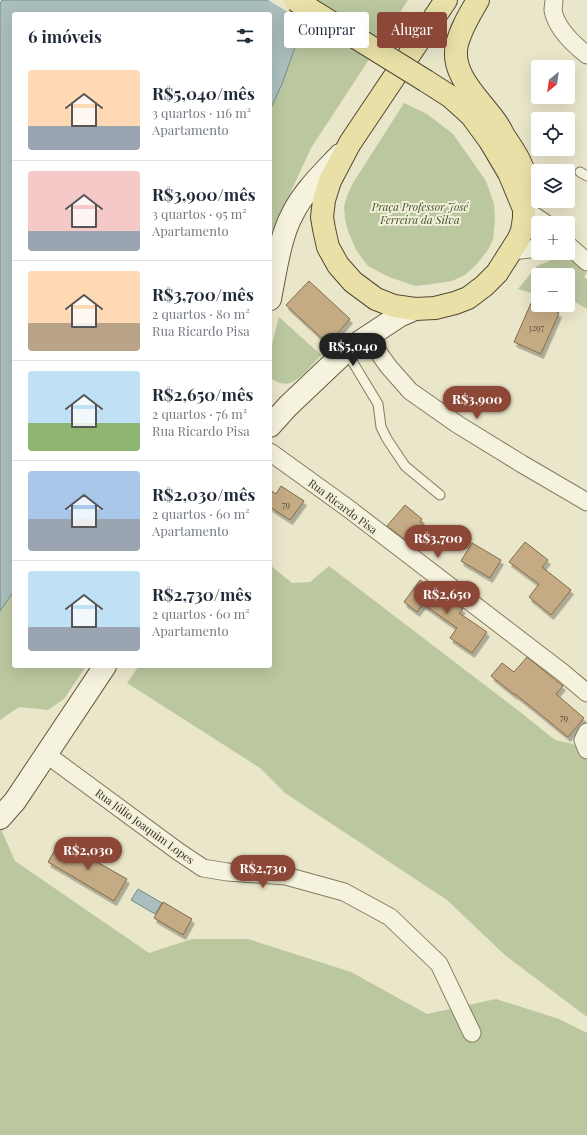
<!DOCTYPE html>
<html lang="pt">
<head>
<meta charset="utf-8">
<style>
	body { margin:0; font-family:"Playfair Display",serif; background:#f6f6f7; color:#1f2937; height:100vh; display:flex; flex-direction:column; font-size:15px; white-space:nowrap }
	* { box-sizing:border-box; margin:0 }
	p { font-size:13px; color:#747a83 }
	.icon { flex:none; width:22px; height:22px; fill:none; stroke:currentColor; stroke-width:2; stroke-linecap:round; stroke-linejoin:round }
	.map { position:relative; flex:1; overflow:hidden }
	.sheet { position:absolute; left:12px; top:12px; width:260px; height:656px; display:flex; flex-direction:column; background:#fff; border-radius:4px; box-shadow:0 4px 16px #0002 }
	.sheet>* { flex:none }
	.top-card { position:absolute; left:284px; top:12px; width:243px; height:36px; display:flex; gap:8px }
	.needle { width:26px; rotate:209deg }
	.buttons { position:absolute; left:531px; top:60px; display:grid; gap:8px }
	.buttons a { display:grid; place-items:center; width:44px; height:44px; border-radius:4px; background:#fff; box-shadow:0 4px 16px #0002; font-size:20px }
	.price { position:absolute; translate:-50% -34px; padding:0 9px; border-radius:14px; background:#8d4737; color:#fff; font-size:13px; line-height:26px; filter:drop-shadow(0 1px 2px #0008) }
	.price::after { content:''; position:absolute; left:50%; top:24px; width:12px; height:9px; margin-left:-6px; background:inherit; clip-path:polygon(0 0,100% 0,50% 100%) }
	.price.on { background:#222; color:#fff }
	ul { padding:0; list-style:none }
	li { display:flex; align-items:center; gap:12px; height:100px; padding:0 16px }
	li+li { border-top:1px solid #e0e1e3 }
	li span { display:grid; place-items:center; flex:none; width:112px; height:80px; border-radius:4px; color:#555 }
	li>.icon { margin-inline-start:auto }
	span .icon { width:48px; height:48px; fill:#fffc; stroke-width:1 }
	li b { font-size:17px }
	h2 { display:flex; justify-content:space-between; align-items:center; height:48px; padding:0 16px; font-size:17px }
	.tag { padding:0 14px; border-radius:4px; background:#fff; box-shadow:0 4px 16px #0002; font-size:14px; line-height:36px }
	.tag.on { background:#8d4737; color:#fff }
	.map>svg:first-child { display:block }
	.green { fill:#bbc79f }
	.water { fill:#aabfbd; stroke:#718d8b }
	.pier { fill:#eae6ca }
	.building { fill:#c4ab84; stroke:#816a49; filter:url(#shadow) }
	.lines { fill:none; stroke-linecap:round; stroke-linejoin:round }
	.lane-casing { stroke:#857b60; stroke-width:11 }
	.street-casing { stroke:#857b60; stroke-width:19 }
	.secondary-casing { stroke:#675c43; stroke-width:24 }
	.primary-casing { stroke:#534834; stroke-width:24 }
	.lane { stroke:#f5f3dd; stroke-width:9 }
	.street { stroke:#f5f3dd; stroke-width:17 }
	.secondary { stroke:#f5f3dd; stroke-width:22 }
	.primary { stroke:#e8e0a7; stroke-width:22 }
	.primary-bridge-casing { stroke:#534834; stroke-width:24; stroke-linecap:butt }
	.primary-bridge { stroke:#e8e0a7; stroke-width:22 }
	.labels { text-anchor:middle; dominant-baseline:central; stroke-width:4; stroke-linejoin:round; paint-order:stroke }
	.number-label { font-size:9px; fill:#5a4f3a }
	.park-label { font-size:11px; font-style:italic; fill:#40512b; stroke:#f2f0d9 }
	.street-label { font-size:11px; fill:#373022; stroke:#f2f0d9 }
</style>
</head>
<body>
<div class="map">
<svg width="587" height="1135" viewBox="0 0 587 1135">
	<defs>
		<filter id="shadow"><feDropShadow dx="2.5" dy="4.5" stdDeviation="0" flood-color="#0004"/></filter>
	</defs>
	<rect width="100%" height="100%" fill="#eae6ca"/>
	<!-- green -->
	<g class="green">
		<path d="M312 0H408L311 148 273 230 270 242V110L282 84Z"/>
		<path d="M404 103 427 114 453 134 486 181 494 204 495 219 493 240 488 250 476 265 465 275 452 281 432 284 415 286 389 277 368 266 356 250 348 231 345 219 344 207 347 196 353 183Z"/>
		<path d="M568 258 587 269V272L584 277 587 279V309L568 298V275H538V295L518 289 537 266 554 259Z"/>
		<path d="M279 317 321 355C314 363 300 380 290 383 283 385 275 382 270 377V352Z"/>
		<path d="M270 565 292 583 310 582 329 566 524 715 555 740 573 744 587 755V1017L506 956 447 900 285 793 260 768 127 683 139 666H270Z"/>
		<path d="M14 591V666H86L64 699 48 710 19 707 0 720V611Z"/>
		<path d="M0 827 15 861 149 953 192 939H248L351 972 427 1014 496 999 559 1019 587 1033V1135H0Z"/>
	</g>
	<!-- water -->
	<g class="water">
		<path d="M2 0H312L282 84 270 110V14H14V591L0 611V4Z"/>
		<path d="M138 889 162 903 155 914 131 900Z"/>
	</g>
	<!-- pier -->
	<path class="pier" d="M268 0H314L306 23Z"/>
	<!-- building -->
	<g class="building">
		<path d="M309 281 350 319 328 344 286 305Z"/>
		<path d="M532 301 538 304V305H541L559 313 541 354 514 342Z"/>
		<path d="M281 486 304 501 290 520 270 507V490L276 494Z"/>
		<path d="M405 505 422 519 420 522 429 530 415 547 387 526Z"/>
		<path d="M525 542 548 560 542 567 571 590 551 615 529 597 539 584 509 562Z"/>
		<path d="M472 543 501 560 490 578 461 561Z"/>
		<path d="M420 580 441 596 443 594 463 609 459 613 487 632 472 653 450 638 457 628 423 604 417 612 404 602Z"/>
		<path d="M527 657 563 686 556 694 584 718 568 737 540 714 515 694V695L491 676 502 663 514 672Z"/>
		<path d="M60 841 127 879 114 901 48 862Z"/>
		<path d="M163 902 192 919 183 935 154 918Z"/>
	</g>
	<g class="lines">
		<defs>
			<g id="lane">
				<path d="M580 172 587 176"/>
				<path d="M346 351 378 404 381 427 387 439 405 466 440 495"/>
			</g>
			<g id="street">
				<path d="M554 0C554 3 553 7 553 10 556 28 573 44 587 55"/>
				<path d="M524 209 545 223"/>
				<path d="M568 245 587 262"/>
				<path d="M512 251 538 248"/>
				<path d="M367 336 388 366 410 391 457 424 522 464 587 502"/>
				<path d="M270 452 349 509 562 672 587 693"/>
				<path d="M587 732 583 740 587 750"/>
				<path d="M46 754 179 852 203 868 227 872 286 876 344 892 390 917 439 964 472 1033"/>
			</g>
			<g id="secondary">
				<path d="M270 299C275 274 280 237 292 215 303 192 323 173 340 155"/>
				<path d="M270 426 288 406 346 351 399 316 415 309"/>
				<path d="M0 818 15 801 105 666"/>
			</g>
			<g id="primary">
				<path d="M478 0C470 14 461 28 457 44 450 73 477 97 493 118 497 123 501 130 504 136 515 152 526 168 527 188"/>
				<path d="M426 81 451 97 471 115 490 141 509 173 524 209V218L522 231 518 240 497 273 484 286 468 298 455 303 435 308 415 309 394 306 376 299 353 282 338 265 328 247 324 229 322 217 324 200 330 181 350 143 446 0"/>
			</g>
		</defs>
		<!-- lane casing -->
		<use href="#lane" class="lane-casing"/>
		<!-- street casing -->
		<use href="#street" class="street-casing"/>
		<!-- secondary casing -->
		<use href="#secondary" class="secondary-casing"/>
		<!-- primary casing -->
		<use href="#primary" class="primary-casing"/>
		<!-- lane -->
		<use href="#lane" class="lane"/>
		<!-- street -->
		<use href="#street" class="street"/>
		<!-- secondary -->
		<use href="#secondary" class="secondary"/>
		<!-- primary -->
		<use href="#primary" class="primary"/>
		<defs>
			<path id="primary-bridge" d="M295 0 426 81"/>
		</defs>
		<!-- primary-bridge casing -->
		<use href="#primary-bridge" class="primary-bridge-casing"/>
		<!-- primary-bridge -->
		<use href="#primary-bridge" class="primary-bridge"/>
	</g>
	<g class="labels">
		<!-- number labels -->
		<g class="number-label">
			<text x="536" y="327">3297</text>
			<text x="286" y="504">79</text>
			<text x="564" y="717">79</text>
		</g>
		<!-- park labels -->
		<g class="park-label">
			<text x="420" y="206">Praça Professor José<tspan x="420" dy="13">Ferreira da Silva</tspan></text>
		</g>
		<!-- street labels -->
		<g class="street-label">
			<text transform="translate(343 506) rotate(37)">Rua Ricardo Pisa</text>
			<text transform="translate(145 826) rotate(36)">Rua Júlio Joaquim Lopes</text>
		</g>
	</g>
</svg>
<div class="buttons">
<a><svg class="needle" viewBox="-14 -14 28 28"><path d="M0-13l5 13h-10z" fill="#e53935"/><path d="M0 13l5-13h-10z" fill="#747a83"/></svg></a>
<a><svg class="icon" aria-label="locate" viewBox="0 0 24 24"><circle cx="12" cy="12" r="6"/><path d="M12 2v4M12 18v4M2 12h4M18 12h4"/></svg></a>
<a><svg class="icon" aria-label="layers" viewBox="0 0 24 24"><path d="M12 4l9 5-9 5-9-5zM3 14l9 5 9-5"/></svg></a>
<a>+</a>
<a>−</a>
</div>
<b class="price on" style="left:353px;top:367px">R$5,040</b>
<b class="price" style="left:477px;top:420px">R$3,900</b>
<b class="price" style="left:438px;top:559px">R$3,700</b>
<b class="price" style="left:447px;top:615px">R$2,650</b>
<b class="price" style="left:88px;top:871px">R$2,030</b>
<b class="price" style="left:263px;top:889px">R$2,730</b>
<div class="top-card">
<a class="tag">Comprar</a>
<a class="tag on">Alugar</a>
</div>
<section class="sheet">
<h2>6 imóveis<svg class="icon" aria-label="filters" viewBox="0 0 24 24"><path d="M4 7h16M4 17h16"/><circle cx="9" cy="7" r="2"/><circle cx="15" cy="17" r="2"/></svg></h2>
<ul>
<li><span style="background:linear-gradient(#ffd9b3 70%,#9aa5b1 0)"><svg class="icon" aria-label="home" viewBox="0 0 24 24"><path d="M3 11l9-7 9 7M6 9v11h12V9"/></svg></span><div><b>R$5,040/mês</b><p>3 quartos · 116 m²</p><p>Apartamento</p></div></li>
<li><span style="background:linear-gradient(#f6c9c9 75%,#9aa5b1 0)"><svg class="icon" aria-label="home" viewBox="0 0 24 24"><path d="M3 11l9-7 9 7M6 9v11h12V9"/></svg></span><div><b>R$3,900/mês</b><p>3 quartos · 95 m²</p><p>Apartamento</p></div></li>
<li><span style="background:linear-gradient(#ffd9b3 65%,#b9a48a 0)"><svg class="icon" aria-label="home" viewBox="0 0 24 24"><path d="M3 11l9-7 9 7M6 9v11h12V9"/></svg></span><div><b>R$3,700/mês</b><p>2 quartos · 80 m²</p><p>Rua Ricardo Pisa</p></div></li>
<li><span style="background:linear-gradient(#bfe0f5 65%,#8fb573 0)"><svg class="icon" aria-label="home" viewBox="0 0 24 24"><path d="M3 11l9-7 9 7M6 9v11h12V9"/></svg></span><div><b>R$2,650/mês</b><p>2 quartos · 76 m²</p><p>Rua Ricardo Pisa</p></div></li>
<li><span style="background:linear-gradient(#a9c7e8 60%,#9aa5b1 0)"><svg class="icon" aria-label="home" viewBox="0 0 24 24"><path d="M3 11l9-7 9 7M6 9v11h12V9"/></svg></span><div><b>R$2,030/mês</b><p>2 quartos · 60 m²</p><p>Apartamento</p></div></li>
<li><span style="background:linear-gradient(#bfe0f5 70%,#9aa5b1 0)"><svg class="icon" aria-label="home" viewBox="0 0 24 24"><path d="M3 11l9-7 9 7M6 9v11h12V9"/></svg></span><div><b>R$2,730/mês</b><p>2 quartos · 60 m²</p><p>Apartamento</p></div></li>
</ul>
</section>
</div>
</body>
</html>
